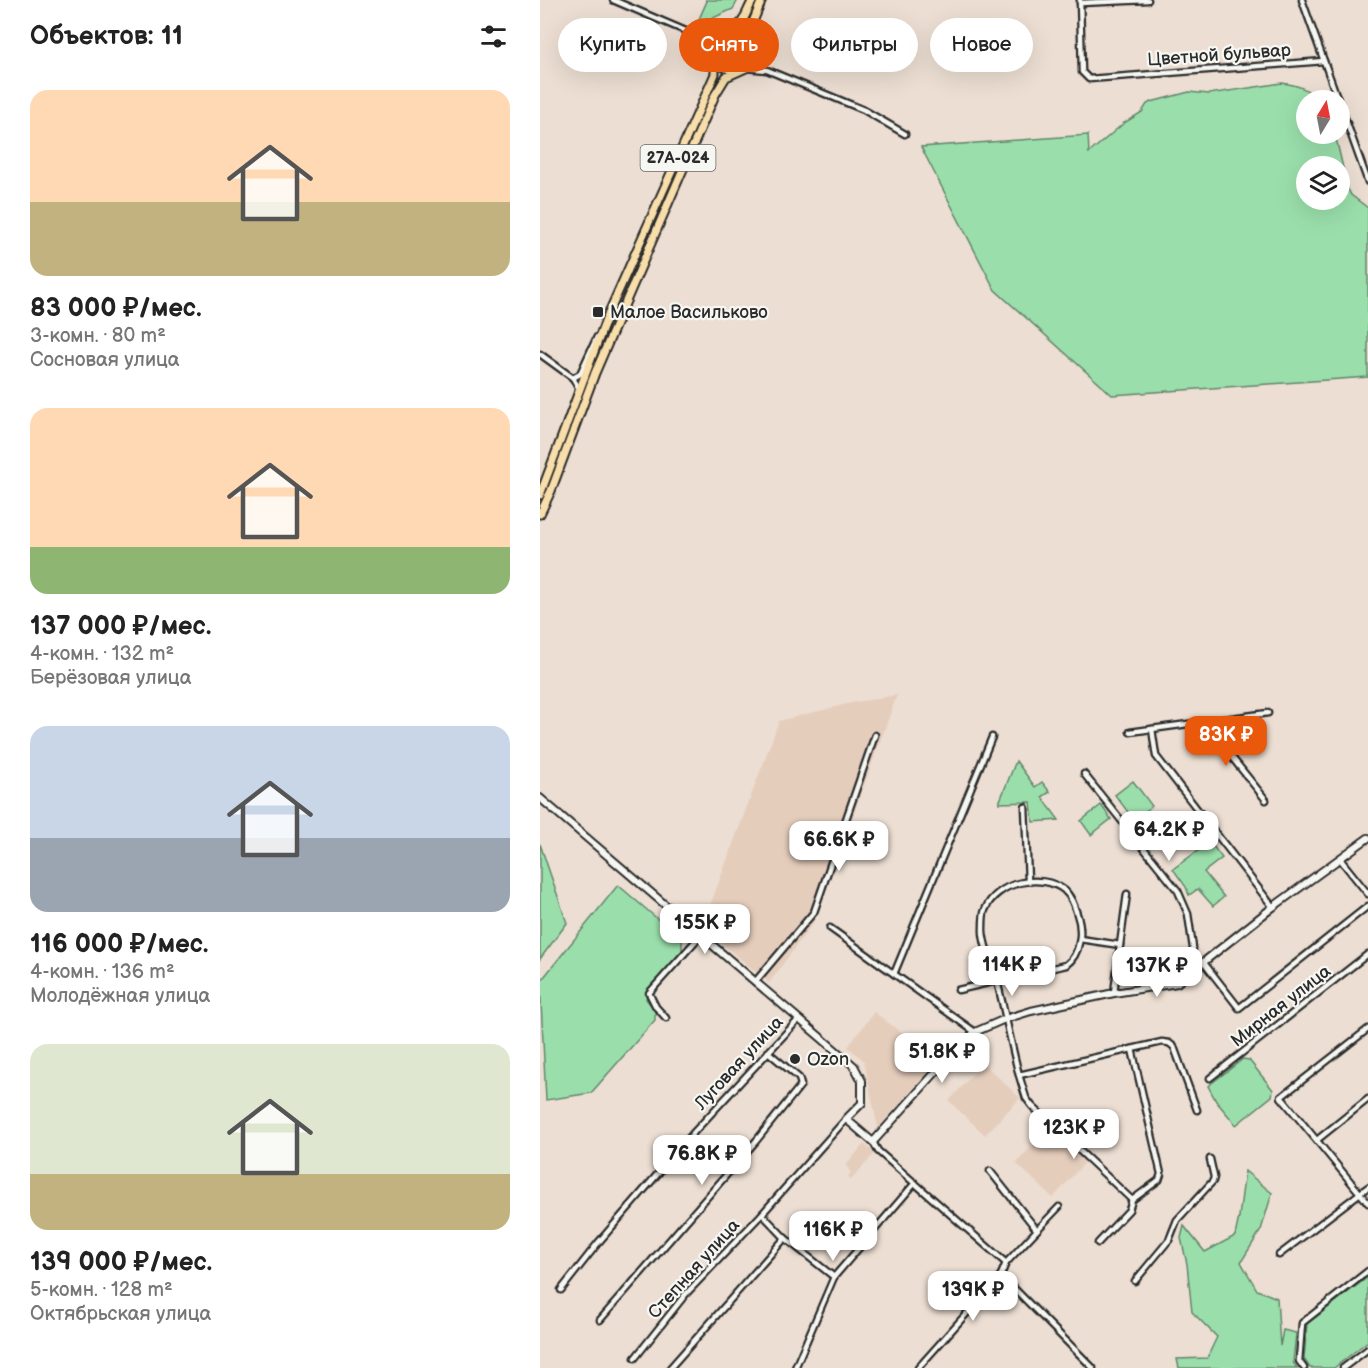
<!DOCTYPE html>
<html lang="ru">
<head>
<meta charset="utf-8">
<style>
	body { margin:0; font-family:"Balsamiq Sans",sans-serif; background:#f2f2f2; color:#222; height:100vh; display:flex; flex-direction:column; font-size:22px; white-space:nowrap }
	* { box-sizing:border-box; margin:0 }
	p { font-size:20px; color:#767676 }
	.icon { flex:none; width:33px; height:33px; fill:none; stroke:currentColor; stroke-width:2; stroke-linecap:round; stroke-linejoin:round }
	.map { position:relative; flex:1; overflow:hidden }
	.side { display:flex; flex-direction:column; background:#fff; width:540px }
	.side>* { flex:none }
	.hud { position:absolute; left:18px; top:18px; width:570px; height:54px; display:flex; gap:12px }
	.needle { width:39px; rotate:10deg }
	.controls { position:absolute; left:756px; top:90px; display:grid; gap:12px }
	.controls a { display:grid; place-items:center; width:54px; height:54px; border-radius:50%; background:#fff; box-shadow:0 6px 24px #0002; font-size:30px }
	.price { position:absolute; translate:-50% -51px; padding:0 14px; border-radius:12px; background:#fff; color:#222; font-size:20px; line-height:39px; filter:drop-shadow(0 2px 3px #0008) }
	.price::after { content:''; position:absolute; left:50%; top:36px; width:18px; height:14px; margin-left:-9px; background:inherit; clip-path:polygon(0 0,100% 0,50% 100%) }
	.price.on { background:#ea580c; color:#fff }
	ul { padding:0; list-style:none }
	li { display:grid; align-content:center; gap:12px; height:318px; padding:0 30px }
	li span { display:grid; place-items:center; height:186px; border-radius:18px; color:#555 }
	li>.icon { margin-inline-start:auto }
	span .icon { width:108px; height:108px; fill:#fffc; stroke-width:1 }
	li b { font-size:26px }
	h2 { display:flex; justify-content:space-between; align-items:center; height:72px; padding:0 30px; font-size:26px }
	.chip { padding:0 21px; border-radius:27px; background:#fff; box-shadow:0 6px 24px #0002; font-size:21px; line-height:54px }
	.chip.on { background:#ea580c; color:#fff }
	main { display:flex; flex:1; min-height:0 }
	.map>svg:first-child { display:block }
	.built { fill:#e5cdbc }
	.green { fill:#9adfab; stroke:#62856b; stroke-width:1.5; fill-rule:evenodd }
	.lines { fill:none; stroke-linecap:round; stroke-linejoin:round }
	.street-casing { stroke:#2b2b2b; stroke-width:9 }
	.secondary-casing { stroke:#2b2b2b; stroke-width:10 }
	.primary-casing { stroke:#2b2b2b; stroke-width:11 }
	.street { stroke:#f6f6f2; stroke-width:4.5 }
	.secondary { stroke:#f6f6f2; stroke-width:6 }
	.primary { stroke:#f8deab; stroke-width:7 }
	.poi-dot { fill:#2b2b2b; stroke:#f6f6f2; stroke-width:2 }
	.labels { text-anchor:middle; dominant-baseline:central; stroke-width:4.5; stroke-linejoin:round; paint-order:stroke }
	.shield { fill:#f6f6f2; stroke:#686867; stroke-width:1.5 }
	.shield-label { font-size:16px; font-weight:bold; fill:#2b2b2b }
	.street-label { font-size:18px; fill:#2b2b2b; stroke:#f6f6f2 }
	.poi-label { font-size:18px; fill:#2b2b2b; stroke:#f6f6f2; text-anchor:start }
</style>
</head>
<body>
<main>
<section class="side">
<h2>Объектов: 11<svg class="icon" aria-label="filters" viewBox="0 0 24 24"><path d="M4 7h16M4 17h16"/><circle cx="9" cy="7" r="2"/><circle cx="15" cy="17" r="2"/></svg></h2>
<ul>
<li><span style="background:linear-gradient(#ffd9b3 60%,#c2b280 0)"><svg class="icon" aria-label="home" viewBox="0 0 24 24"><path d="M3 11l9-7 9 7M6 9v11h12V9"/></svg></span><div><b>83 000 ₽/мес.</b><p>3-комн. · 80 m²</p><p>Сосновая улица</p></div></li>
<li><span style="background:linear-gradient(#ffd9b3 75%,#8fb573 0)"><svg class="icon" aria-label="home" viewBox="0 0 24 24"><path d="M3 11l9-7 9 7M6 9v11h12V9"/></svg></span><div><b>137 000 ₽/мес.</b><p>4-комн. · 132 m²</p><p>Берёзовая улица</p></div></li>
<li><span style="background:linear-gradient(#c9d6e8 60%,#9aa5b1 0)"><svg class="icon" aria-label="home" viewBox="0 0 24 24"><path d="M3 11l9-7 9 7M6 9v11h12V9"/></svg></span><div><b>116 000 ₽/мес.</b><p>4-комн. · 136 m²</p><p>Молодёжная улица</p></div></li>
<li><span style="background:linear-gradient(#dfe7d0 70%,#c2b280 0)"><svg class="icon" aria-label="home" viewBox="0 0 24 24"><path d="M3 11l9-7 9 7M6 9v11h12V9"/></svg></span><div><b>139 000 ₽/мес.</b><p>5-комн. · 128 m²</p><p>Октябрьская улица</p></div></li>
</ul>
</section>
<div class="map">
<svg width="828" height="1368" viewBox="0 0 828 1368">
	<rect width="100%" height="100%" fill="#ecded2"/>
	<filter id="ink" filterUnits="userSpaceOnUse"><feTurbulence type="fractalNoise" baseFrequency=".0167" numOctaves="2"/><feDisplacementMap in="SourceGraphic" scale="12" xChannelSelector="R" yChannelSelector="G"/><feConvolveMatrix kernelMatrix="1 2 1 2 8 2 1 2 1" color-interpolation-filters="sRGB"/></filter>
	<g filter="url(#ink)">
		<!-- built -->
		<g class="built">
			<path d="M357 695 275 920 229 983 162 927 239 721 311 703Z"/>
			<path d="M334 1012 379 1046 374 1052 393 1067 338 1128 324 1061 308 1047Z"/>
			<path d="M443 1063 480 1098 445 1135 409 1101Z"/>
			<path d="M511 1126 547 1160 513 1198 476 1163Z"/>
			<path d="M324 1144 335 1153 311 1180 308 1176 311 1173 306 1165Z"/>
		</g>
		<!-- green -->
		<g class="green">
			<path d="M165 0H198L193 9 162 23 160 28 156 26 167 1Z"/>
			<circle cx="193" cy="52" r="13"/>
			<path d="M742 83C758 85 768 89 780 100H766V134H795L808 189 811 195 828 208V377L572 395 455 290 381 147 548 135 549 153 584 123 602 112 607 104 611 102 649 92 669 94ZM766 166H800V200H766Z"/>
			<path d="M476 761 495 787 502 782 510 792 502 797 519 820 493 822 491 802 459 803Z"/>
			<path d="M593 781 612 806 594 820 575 795Z"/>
			<path d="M561 805 571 819 551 835 541 821Z"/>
			<path d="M670 842 682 858 664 872 684 897 673 906 658 889 649 895 646 887 633 869Z"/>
			<path d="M0 844 27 923 0 959Z"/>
			<path d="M78 885 142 940V951L108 990 106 999 115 1010V1020L51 1093 6 1100 0 982Z"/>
			<path d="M703 1059 709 1060 733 1090 732 1096 696 1125 676 1101 668 1086Z"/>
			<path d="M705 1171 732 1193 721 1230 701 1262 717 1290 737 1298 740 1346 743 1330 756 1333 753 1362 757 1368H639L637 1359 667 1358 677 1337 652 1312 647 1264 641 1238 644 1226 665 1252 695 1236 699 1217Z"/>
			<path d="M828 1277V1341L794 1368H770L764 1359 767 1324Z"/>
		</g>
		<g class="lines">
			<defs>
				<g id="street">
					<path d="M73 0 162 38 173 51"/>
					<path d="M540 0 542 72 549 79 784 61"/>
					<path d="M762 0 798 100"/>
					<path d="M540 3 608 0"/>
					<path d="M162 38 173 37 182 34"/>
					<path d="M206 68 227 70 324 110 365 134"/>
					<path d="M800 104 828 182"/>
					<path d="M0 354 33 378 39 389"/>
					<path d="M33 378 40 374 57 337"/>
					<path d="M675 722 678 740 726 800"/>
					<path d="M612 729 616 756 733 907"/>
					<path d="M590 732 728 713"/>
					<path d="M544 774 638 891 648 914 653 948 650 974"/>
					<path d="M485 807 488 881"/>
					<path d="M800 859 828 894"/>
					<path d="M290 928 435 1032"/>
					<path d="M540 939 580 945 574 993"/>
					<path d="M580 945 587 894"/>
					<path d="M664 963 699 1008 828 906"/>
					<path d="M354 974 452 737"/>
					<path d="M215 982 274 912 335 735"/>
					<path d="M418 990 526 965C541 954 543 930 537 914 534 905 531 896 524 890 501 872 456 882 445 910 443 914 443 923 443 928 442 943 453 966 457 981 465 1012 471 1044 479 1075L622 1042 629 1043 634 1047 657 1110"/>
					<path d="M126 1018 116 1007 109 993 160 936"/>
					<path d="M828 1029 741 1097 828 1203"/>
					<path d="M592 1049 621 1174 619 1180 592 1200"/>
					<path d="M479 1075 486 1098 492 1106 592 1200 589 1210 558 1243"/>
					<path d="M670 1078 828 954"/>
					<path d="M777 1140 828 1099"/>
					<path d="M333 1142 338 1151 466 1263"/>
					<path d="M222 1214 245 1238 294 1277"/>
					<path d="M497 1230 519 1207"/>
					<path d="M739 1255 828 1187"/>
					<path d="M461 1275 553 1368"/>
					<path d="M595 1281 629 1240 637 1220 673 1181 674 1177 670 1159"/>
					<path d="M21 1290 58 1243 155 1131 259 1019"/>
					<path d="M60 1320 216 1141 261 1085 259 1078 228 1052"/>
					<path d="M95 1358 145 1295 222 1214 306 1119"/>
					<path d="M130 1368 245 1238"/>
					<path d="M255 1368 294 1277 375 1183"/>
					<path d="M378 1368 461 1275 466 1263 497 1230 450 1171"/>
					<path d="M764 1368 759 1361 762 1323 828 1271"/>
					<path d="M803 1368 828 1349"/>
				</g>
				<path id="secondary" d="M0 798 314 1066 322 1081V1103L306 1119 333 1142 412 1054 435 1032 465 1019 491 1011 574 993 637 983 733 907 828 838"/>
				<g id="primary">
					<path d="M198 71C190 70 182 68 177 61 162 38 192 33 202 22 206 15 209 7 213 0"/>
					<path d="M0 495 67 317 175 74V57"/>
					<path d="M0 514 11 491 55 373 175 95 186 77 206 68 213 62 215 53 210 29 222 0"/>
				</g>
			</defs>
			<!-- street casing -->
			<use href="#street" class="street-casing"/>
			<!-- secondary casing -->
			<use href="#secondary" class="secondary-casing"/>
			<!-- primary casing -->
			<use href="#primary" class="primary-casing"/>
			<!-- street -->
			<use href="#street" class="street"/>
			<!-- secondary -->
			<use href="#secondary" class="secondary"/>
			<!-- primary -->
			<use href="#primary" class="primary"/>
		</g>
	</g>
	<!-- markers -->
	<g class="poi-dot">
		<rect x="52" y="306" width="12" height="12" rx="3"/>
		<circle cx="255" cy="1059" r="6"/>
	</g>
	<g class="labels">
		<!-- shield labels -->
		<rect class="shield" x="100.5" y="145" width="75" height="26" rx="4.5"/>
		<g class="shield-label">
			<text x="138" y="158">27А-024</text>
		</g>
		<!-- street labels -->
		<g class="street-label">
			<text transform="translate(679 55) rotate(-4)">Цветной бульвар</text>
			<text transform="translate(741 1006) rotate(-38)">Мирная улица</text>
			<text transform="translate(199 1063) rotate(-47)">Луговая улица</text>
			<text transform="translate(154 1269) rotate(-48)">Степная улица</text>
		</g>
		<!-- poi labels -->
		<g class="poi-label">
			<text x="70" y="312">Малое Васильково</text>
			<text x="267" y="1059">Ozon</text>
		</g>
	</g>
</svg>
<div class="controls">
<a><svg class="needle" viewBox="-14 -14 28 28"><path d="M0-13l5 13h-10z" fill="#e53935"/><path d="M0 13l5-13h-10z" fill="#767676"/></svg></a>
<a><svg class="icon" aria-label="layers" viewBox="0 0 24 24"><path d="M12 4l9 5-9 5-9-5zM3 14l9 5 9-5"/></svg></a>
</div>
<b class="price on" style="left:686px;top:767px">83K ₽</b>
<b class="price" style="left:629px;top:862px">64.2K ₽</b>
<b class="price" style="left:299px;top:872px">66.6K ₽</b>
<b class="price" style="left:165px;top:955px">155K ₽</b>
<b class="price" style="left:472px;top:997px">114K ₽</b>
<b class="price" style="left:617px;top:998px">137K ₽</b>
<b class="price" style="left:402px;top:1084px">51.8K ₽</b>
<b class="price" style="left:534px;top:1160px">123K ₽</b>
<b class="price" style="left:162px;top:1186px">76.8K ₽</b>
<b class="price" style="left:293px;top:1262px">116K ₽</b>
<b class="price" style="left:433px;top:1322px">139K ₽</b>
<div class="hud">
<a class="chip">Купить</a>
<a class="chip on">Снять</a>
<a class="chip">Фильтры</a>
<a class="chip">Новое</a>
</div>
</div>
</main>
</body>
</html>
